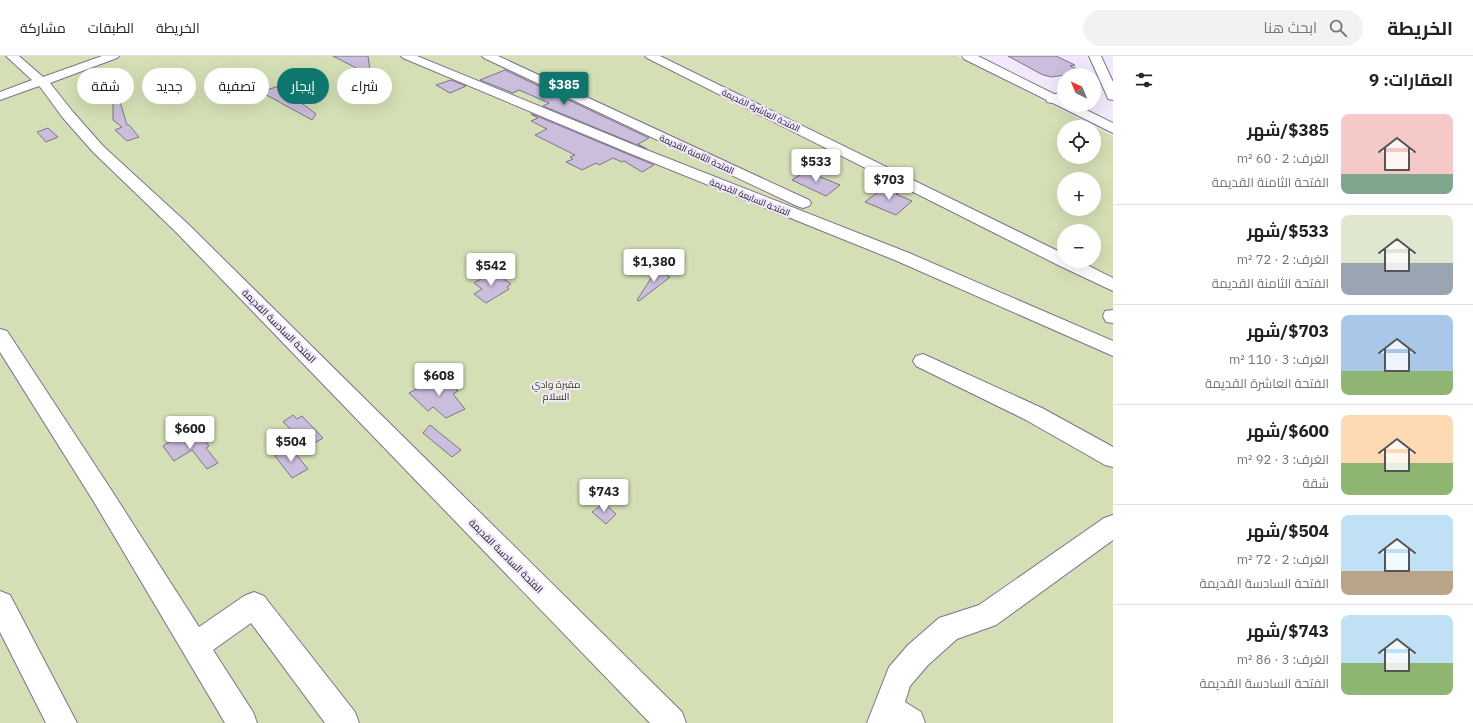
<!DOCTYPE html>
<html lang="ar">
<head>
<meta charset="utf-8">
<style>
	body { margin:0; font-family:"IBM Plex Sans",Cairo,sans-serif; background:#f2f2f2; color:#222; direction:rtl; height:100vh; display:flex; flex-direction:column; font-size:15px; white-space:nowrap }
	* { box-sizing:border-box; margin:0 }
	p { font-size:13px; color:#767676 }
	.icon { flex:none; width:22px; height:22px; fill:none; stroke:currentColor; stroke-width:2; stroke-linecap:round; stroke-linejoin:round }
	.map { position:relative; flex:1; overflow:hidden; direction:ltr }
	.side { display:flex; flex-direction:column; background:#fff; width:360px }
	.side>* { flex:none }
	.hud { position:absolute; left:12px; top:12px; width:380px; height:36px; direction:rtl; display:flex; gap:8px }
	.needle { width:26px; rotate:316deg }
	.buttons { position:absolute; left:1057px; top:12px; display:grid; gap:8px }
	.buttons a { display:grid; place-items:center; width:44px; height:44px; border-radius:50%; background:#fff; box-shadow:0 4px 16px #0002; font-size:20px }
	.price { position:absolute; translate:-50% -34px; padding:0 9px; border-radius:4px; background:#fff; color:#222; font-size:13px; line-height:26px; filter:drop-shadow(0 1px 2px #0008) }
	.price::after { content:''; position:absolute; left:50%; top:24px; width:12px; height:9px; margin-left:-6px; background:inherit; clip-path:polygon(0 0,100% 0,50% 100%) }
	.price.on { background:#0f766e; color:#fff }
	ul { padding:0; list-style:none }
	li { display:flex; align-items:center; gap:12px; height:100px; padding:0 20px }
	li+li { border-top:1px solid #e0e0e0 }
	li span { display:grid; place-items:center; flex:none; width:112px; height:80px; border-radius:8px; color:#555 }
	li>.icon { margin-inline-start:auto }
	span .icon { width:48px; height:48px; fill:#fffc; stroke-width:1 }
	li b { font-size:17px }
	h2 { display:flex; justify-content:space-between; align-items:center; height:48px; padding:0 20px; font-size:17px }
	.chip { padding:0 14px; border-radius:18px; background:#fff; box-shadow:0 4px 16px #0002; font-size:14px; line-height:36px }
	.chip.on { background:#0f766e; color:#fff }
	header { display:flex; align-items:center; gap:24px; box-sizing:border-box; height:56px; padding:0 20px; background:#fff; border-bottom:1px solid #e0e0e0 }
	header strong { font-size:19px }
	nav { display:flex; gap:22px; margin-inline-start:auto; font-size:14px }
	.search { width:280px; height:36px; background:#f2f2f2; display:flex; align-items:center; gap:10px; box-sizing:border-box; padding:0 14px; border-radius:22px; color:#767676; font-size:15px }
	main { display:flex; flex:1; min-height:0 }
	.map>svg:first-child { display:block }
	.green { fill:#d4dfb5; fill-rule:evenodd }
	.building { fill:#cbbddc; stroke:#7f728e }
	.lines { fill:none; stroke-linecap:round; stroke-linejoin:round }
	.minor-casing { stroke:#7f718d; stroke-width:2 }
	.major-casing { stroke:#7f718d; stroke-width:2 }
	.minor { fill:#fff; fill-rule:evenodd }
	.major { fill:#fff; fill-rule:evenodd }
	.labels { text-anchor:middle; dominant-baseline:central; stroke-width:4; stroke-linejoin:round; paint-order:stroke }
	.far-street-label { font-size:9px; fill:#1c1621; stroke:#f1e8fc }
	.street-label { font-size:10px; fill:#1c1621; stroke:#f1e8fc }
	.park-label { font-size:10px; fill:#353f09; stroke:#f1e8fc }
</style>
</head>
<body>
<header>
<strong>الخريطة</strong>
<div class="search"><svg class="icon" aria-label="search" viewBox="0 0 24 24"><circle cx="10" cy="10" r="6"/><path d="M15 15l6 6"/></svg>ابحث هنا</div>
<nav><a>الخريطة</a><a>الطبقات</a><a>مشاركة</a></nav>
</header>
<main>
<section class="side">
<h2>العقارات: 9<svg class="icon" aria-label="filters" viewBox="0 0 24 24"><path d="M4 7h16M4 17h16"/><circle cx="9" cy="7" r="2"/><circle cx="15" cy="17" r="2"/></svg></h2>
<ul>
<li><span style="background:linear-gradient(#f6c9c9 75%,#7fa58c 0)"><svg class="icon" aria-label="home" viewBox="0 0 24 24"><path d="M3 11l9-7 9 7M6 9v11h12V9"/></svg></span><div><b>$385/شهر</b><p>الغرف: 2 · 60 m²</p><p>الفتحة الثامنة القديمة</p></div></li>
<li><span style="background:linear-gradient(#dfe7d0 60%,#9aa5b1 0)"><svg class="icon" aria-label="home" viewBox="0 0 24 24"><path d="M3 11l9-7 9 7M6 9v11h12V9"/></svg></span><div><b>$533/شهر</b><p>الغرف: 2 · 72 m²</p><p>الفتحة الثامنة القديمة</p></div></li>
<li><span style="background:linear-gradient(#a9c7e8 70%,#8fb573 0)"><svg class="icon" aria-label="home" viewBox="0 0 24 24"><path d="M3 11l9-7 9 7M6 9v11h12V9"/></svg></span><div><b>$703/شهر</b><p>الغرف: 3 · 110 m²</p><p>الفتحة العاشرة القديمة</p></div></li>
<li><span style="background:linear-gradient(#ffd9b3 60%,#8fb573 0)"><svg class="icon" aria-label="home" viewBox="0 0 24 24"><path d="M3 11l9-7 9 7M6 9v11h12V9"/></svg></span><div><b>$600/شهر</b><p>الغرف: 3 · 92 m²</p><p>شقة</p></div></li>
<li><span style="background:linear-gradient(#bfe0f5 70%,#b9a48a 0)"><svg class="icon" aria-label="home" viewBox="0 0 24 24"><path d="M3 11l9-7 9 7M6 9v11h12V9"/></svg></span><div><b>$504/شهر</b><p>الغرف: 2 · 72 m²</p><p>الفتحة السادسة القديمة</p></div></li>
<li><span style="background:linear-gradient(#bfe0f5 60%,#8fb573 0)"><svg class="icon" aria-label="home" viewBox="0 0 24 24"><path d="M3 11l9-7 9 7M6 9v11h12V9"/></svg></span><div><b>$743/شهر</b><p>الغرف: 3 · 86 m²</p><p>الفتحة السادسة القديمة</p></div></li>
</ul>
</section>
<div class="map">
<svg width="1113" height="667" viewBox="0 0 1113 667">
	<rect width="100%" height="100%" fill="#f1e8fc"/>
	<!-- green -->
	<path class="green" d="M0 0H957L1113 80V667H0ZM1064 71H1094V101H1064ZM1064 123H1094V153H1064ZM1064 175H1094V205H1064Z"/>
	<!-- building -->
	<g class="building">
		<path d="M333 0H368L370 14 364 16Z"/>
		<path d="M1008 0H1056L1075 9 1070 10 1085 16 1052 21 1043 19Z"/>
		<path d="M505 14 649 82 638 88 647 93 543 50 549 47 519 34 513 37 480 24Z"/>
		<path d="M121 19 119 40 118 39 127 69H129L139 81 127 85 115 74 122 71 113 64V35L108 31 105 23Z"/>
		<path d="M451 24 466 30 450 37 436 29Z"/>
		<path d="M279 30 316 58 312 64 261 36Z"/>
		<path d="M531 58H532L654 109 642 116 624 105 622 106 613 102 599 109 596 107 582 114 566 106 573 103 570 101 575 99 535 79 547 73 531 65 538 62Z"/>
		<path d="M48 72 58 81 46 86 37 76Z"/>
		<path d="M806 115 840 129 826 140 792 124Z"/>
		<path d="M886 130 900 136 896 138 912 145 896 159 865 146Z"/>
		<path d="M657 213 670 221 639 245 637 244Z"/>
		<path d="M493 216 511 228 507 231 509 233 486 247 474 238 482 233 474 227Z"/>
		<path d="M441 320 458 335 453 338 465 353 446 362 433 351 428 355 409 337Z"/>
		<path d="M293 359 297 363 302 360 323 382 298 397 287 383 296 378 283 366Z"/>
		<path d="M430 369 461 394 452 401 423 377Z"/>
		<path d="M181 377 189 389 202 381 209 390 206 392 218 407 207 413 192 394 174 405 163 390 169 386 168 385Z"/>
		<path d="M290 391 308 413 292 422 275 400Z"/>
		<path d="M604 447 616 458 606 468 592 456Z"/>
	</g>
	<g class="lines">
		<defs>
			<g id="minor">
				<path d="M6 0H19L43 21 102 0H119L117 2 50 27 73 56 103 90 188 168 682 656 686 667H650L176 176 93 96 63 62 41 32 39 30 0 44V36L32 24Z"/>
				<path d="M401 0H417L639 91 909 197 1113 285V300L897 205 629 97 403 2Z"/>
				<path d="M482 0H498L809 144 811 147 809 150 803 152 797 150 484 2Z"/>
				<path d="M645 0H660L1064 198V205H1079L1113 222V235L1058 209 647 2Z"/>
				<path d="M1089 0H1101L1113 26V44L1108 43 1107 40Z"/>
				<path d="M1064 36V44L1052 47 1047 46 1046 43 1047 40Z"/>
				<path d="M1113 254V267L1106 266 1103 260 1105 255Z"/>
				<path d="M0 273 7 275 110 432 199 571 244 540 254 536 264 540 355 656 359 667H325L251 567 213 594 253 656 257 667H225L94 446 0 296Z"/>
				<path d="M923 298 1042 352 1113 391V411L1105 409 1026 364 916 310 913 305 916 300Z"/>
				<path d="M1113 459V484L996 569 957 583 928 609 910 630 905 646 921 656 925 667H867L889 611 908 589 939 562 979 549 1104 462Z"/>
				<path d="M0 535 10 539 77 667H46L0 576Z"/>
			</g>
			<path id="major" d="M962 0H978L1064 43V49H1076L1113 67V77L964 3Z"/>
		</defs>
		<!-- minor casing -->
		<use href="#minor" class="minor-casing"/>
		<!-- major casing -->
		<use href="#major" class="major-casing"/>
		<!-- minor -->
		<use href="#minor" class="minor"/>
		<!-- major -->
		<use href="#major" class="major"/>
	</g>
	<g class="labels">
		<!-- far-street labels -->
		<g class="far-street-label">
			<text transform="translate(761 54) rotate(26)">الفتحة العاشرة القديمة</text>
			<text transform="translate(697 98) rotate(25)">الفتحة الثامنة القديمة</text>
			<text transform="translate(750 141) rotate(22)">الفتحة السابعة القديمة</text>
		</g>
		<!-- street labels -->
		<g class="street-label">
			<text transform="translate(279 270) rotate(45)">الفتحة السادسة القديمة</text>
			<text transform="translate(506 500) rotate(45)">الفتحة السادسة القديمة</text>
		</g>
		<!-- park labels -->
		<g class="park-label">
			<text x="556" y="328">مقبرة وادي<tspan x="556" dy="12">السلام</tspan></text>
		</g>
	</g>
</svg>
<div class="buttons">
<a><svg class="needle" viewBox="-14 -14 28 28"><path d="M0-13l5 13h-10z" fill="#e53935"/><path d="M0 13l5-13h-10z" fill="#767676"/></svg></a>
<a><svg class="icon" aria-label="locate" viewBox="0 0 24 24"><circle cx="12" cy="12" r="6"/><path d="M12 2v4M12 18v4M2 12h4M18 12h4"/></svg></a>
<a>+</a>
<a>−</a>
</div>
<b class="price on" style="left:564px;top:50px">$385</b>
<b class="price" style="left:816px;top:127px">$533</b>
<b class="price" style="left:889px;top:145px">$703</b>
<b class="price" style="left:654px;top:227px">$1,380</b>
<b class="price" style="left:491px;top:231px">$542</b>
<b class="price" style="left:439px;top:341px">$608</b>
<b class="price" style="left:190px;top:394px">$600</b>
<b class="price" style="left:291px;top:407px">$504</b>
<b class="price" style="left:604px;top:457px">$743</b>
<div class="hud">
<a class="chip">شراء</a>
<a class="chip on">إيجار</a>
<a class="chip">تصفية</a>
<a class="chip">جديد</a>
<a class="chip">شقة</a>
</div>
</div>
</main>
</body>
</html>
